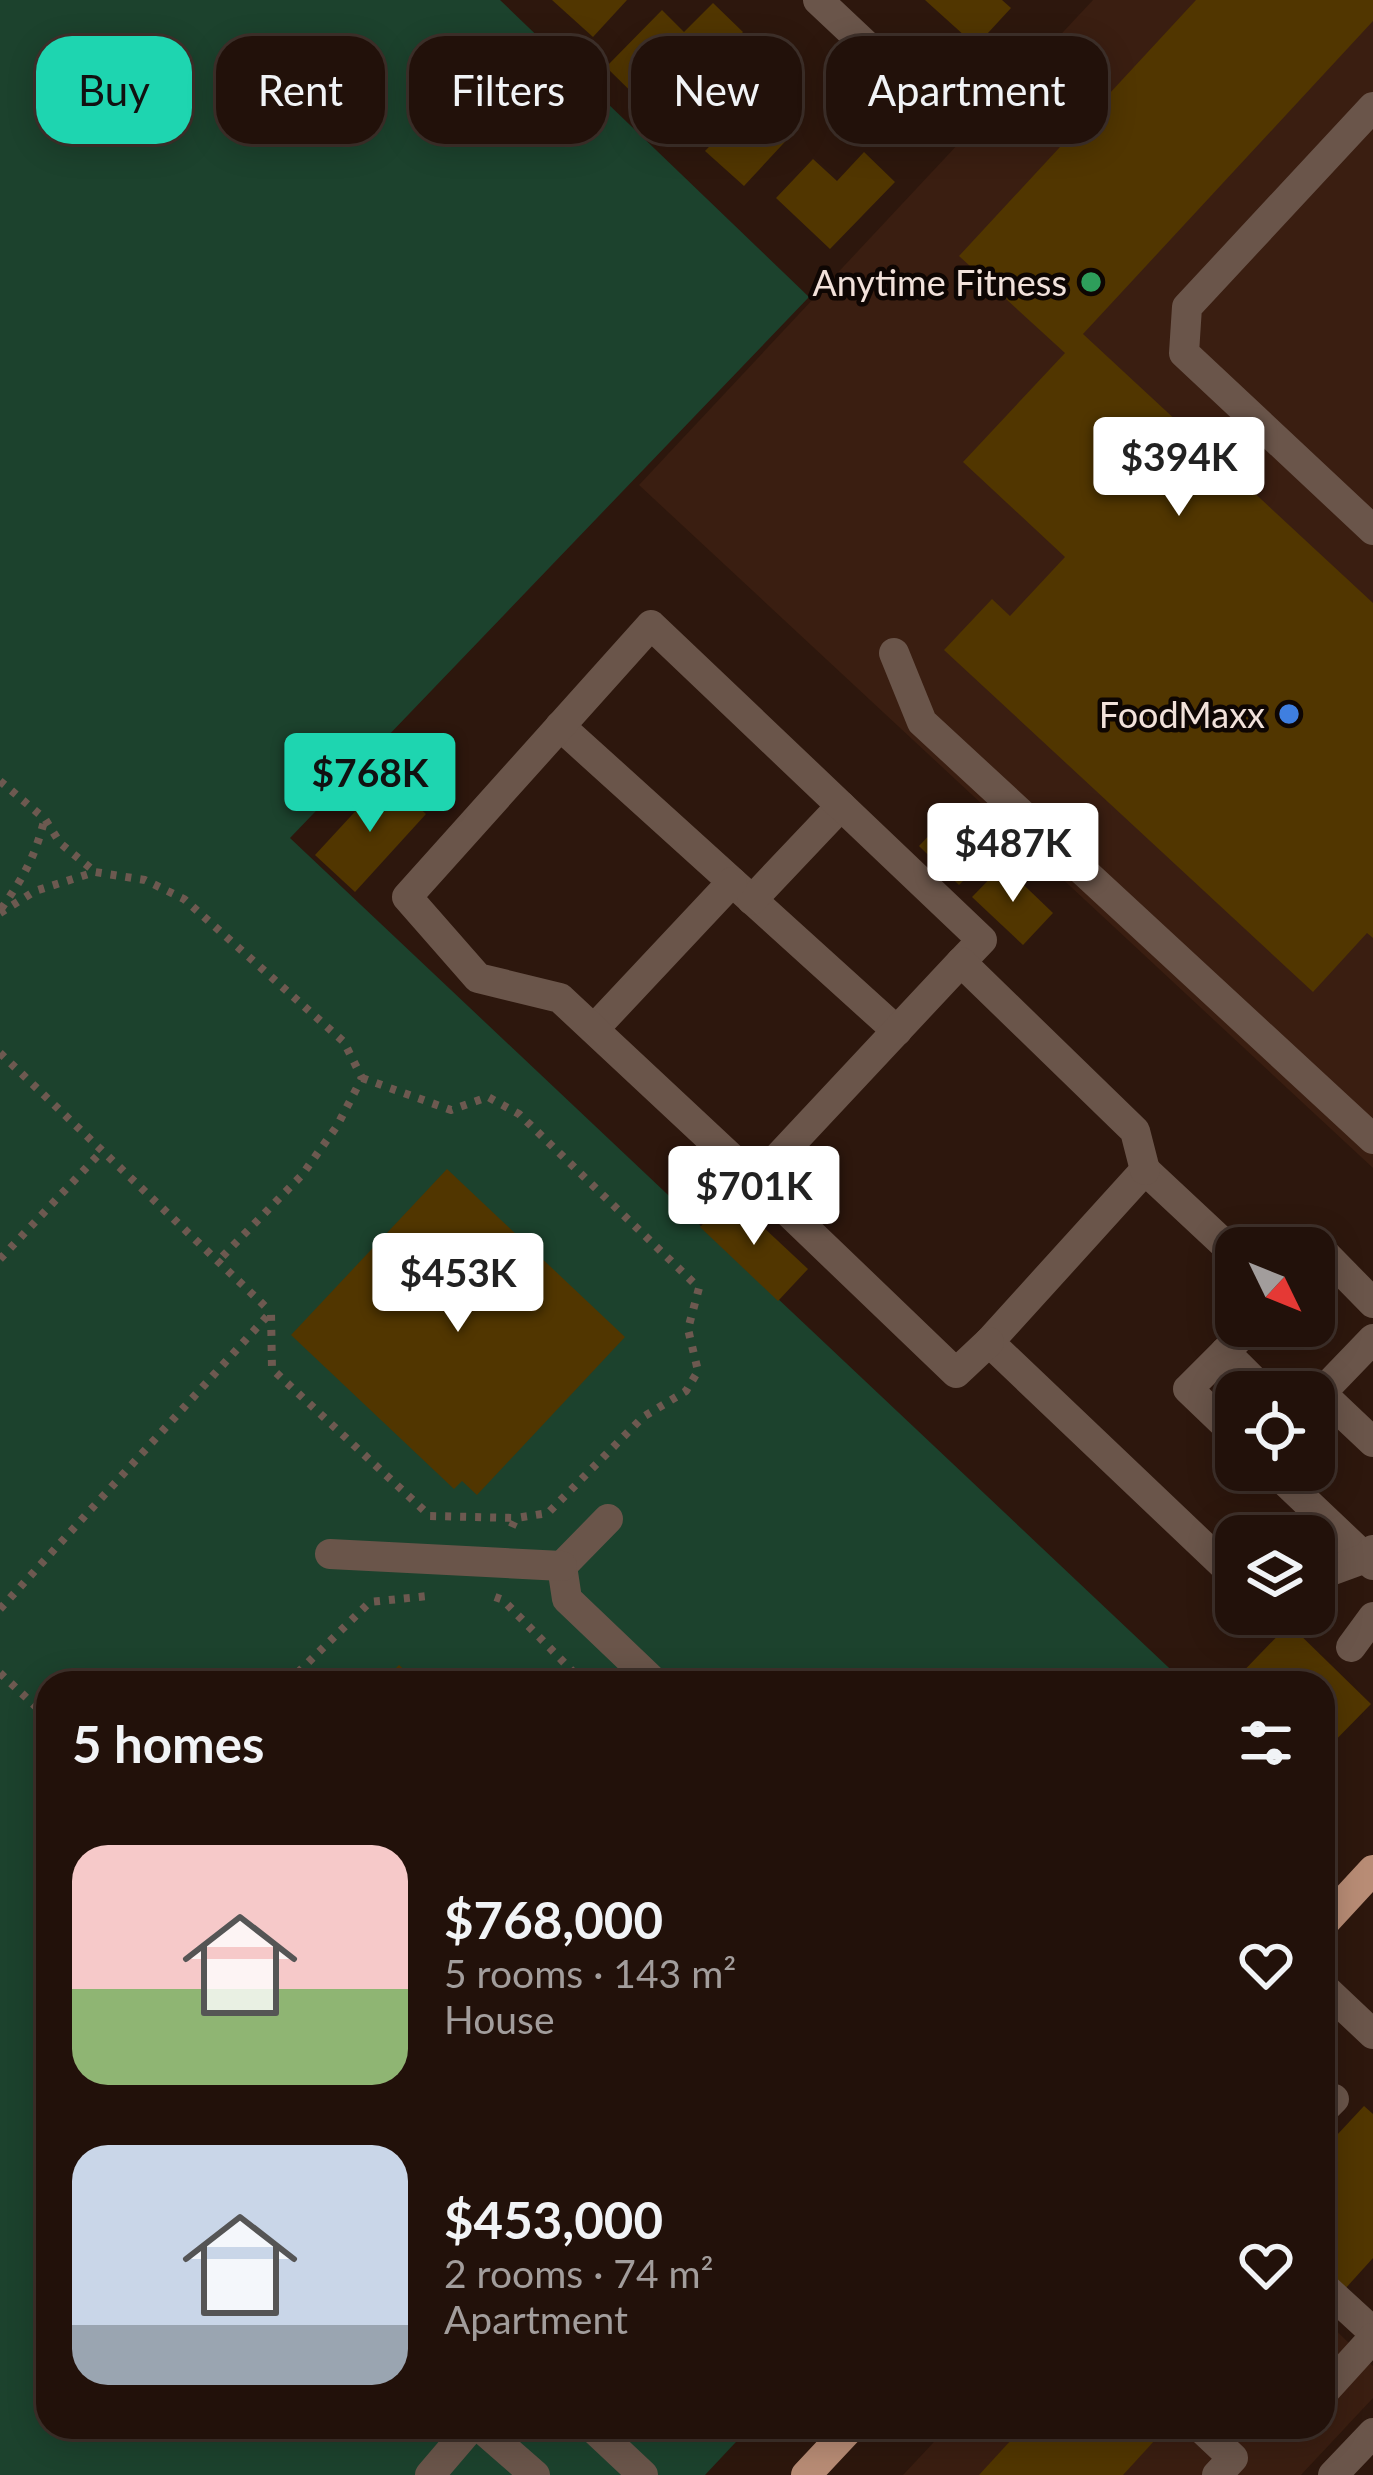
<!DOCTYPE html>
<html lang="en">
<head>
<meta charset="utf-8">
<style>
	body { margin:0; font-family:Lato,sans-serif; background:#2e1f18; color:#f1f3f6; height:100vh; display:flex; flex-direction:column; font-size:45px; white-space:nowrap }
	* { box-sizing:border-box; margin:0 }
	p { font-size:39px; color:#a29d9c }
	.icon { flex:none; width:66px; height:66px; fill:none; stroke:currentColor; stroke-width:2; stroke-linecap:round; stroke-linejoin:round }
	.map { position:relative; flex:1; overflow:hidden }
	.side { position:absolute; left:36px; top:1671px; width:1299px; height:768px; display:flex; flex-direction:column; background:#22110a; border-radius:36px; box-shadow:0 6px 30px #0003,0 0 0 3px #3f312b }
	.side>* { flex:none }
	.guide { position:absolute; left:36px; top:36px; width:1302px; height:108px; display:flex; gap:24px }
	.needle { width:78px; rotate:133deg }
	.tools { position:absolute; left:1215px; top:1227px; display:grid; gap:24px }
	.tools a { display:grid; place-items:center; width:120px; height:120px; border-radius:24px; background:#22110a; box-shadow:0 6px 30px #0003,0 0 0 3px #3f312b; font-size:60px }
	.price { position:absolute; translate:-50% -102px; padding:0 27px; border-radius:12px; background:#fff; color:#222; font-size:39px; line-height:78px; filter:drop-shadow(0 3px 6px #0008) }
	.price::after { content:''; position:absolute; left:50%; top:72px; width:36px; height:27px; margin-left:-18px; background:inherit; clip-path:polygon(0 0,100% 0,50% 100%) }
	.price.selected { background:#1ed5b0; color:#111 }
	ul { padding:0; list-style:none }
	li { display:flex; align-items:center; gap:36px; height:300px; padding:0 36px }
	li span { display:grid; place-items:center; flex:none; width:336px; height:240px; border-radius:36px; color:#555 }
	li>.icon { margin-inline-start:auto }
	span .icon { width:144px; height:144px; fill:#fffc; stroke-width:1 }
	li b { font-size:51px }
	h2 { display:flex; justify-content:space-between; align-items:center; height:144px; padding:0 36px; font-size:51px }
	.pill { padding:0 42px; border-radius:36px; background:#22110a; box-shadow:0 6px 30px #0003,0 0 0 3px #3f312b; font-size:42px; line-height:108px }
	.pill.selected { background:#1ed5b0; color:#111 }
	.map>svg:first-child { display:block }
	.built { fill:#3a1e11 }
	.green { fill:#1c422d }
	.building { fill:#513600 }
	.lines { fill:none; stroke-linecap:round; stroke-linejoin:round }
	.path { stroke:#6d5950; stroke-width:8; stroke-dasharray:6 9; stroke-linecap:butt }
	.minor { stroke:#6a554a; stroke-width:30 }
	.major { stroke:#b88c75; stroke-width:30 }
	.leisure-dot { fill:#2e9e5b; stroke:#0e0603; stroke-width:4.5 }
	.shop-dot { fill:#3f7fe0; stroke:#0e0603; stroke-width:4.5 }
	.labels { text-anchor:middle; dominant-baseline:central; stroke-width:9; stroke-linejoin:round; paint-order:stroke }
	.poi-label { font-size:36px; fill:#f1e1da; stroke:#0e0603; text-anchor:end }
</style>
</head>
<body>
<div class="map">
<svg width="1373" height="2475" viewBox="0 0 1373 2475">
	<rect width="100%" height="100%" fill="#2d170d"/>
	<!-- built -->
	<g class="built">
		<path d="M1093 0H1373V1168L639 485Z"/>
		<path d="M1323 2318 1373 2366V2398L1301 2475H903L948 2427H1323Z"/>
	</g>
	<!-- green -->
	<path class="green" d="M0 0H500L809 297 290 838 1185 1683H48V2427H750L705 2475H0Z"/>
	<!-- building -->
	<g class="building">
		<path d="M552 0H627L593 37Z"/>
		<path d="M925 0H1002L1011 8 976 46Z"/>
		<path d="M1196 0H1373V21L1083 334 1373 603V938L1367 933 1313 992 944 650 992 599 1010 616 1065 557 963 462 1065 353 959 256Z"/>
		<path d="M713 3 743 32 659 119 606 67 662 10 684 32Z"/>
		<path d="M760 58 800 95 780 117 795 131 744 186 705 151 733 122 716 105Z"/>
		<path d="M864 152 895 182 830 249 776 198 813 159 837 181Z"/>
		<path d="M386 778 426 814 355 892 315 855Z"/>
		<path d="M956 807 997 847 959 885 919 846Z"/>
		<path d="M1003 865 1053 913 1023 945 972 897Z"/>
		<path d="M447 1169 625 1337 477 1495 462 1481 454 1489 291 1335Z"/>
		<path d="M730 1196 808 1269 778 1301 700 1227Z"/>
		<path d="M1289 1624 1371 1704 1323 1753V1683H1232Z"/>
		<path d="M399 1665 418 1683H381Z"/>
		<path d="M1364 2106 1373 2114V2258L1344 2290 1323 2270V2150Z"/>
		<path d="M1023 2427H1144L1156 2439 1123 2475H979Z"/>
	</g>
	<g class="lines">
		<!-- path -->
		<g class="path">
			<path d="M0 781 45 819 60 843 94 871"/>
			<path d="M1 909C23 878 35 857 44 821"/>
			<path d="M0 913 35 891 95 872 145 880 184 899 344 1042 362 1078 337 1126 302 1175 219 1260"/>
			<path d="M0 1053 271 1312"/>
			<path d="M362 1078 451 1110 488 1097 519 1114 699 1288 688 1329 698 1371 686 1391 643 1417 548 1513 516 1518"/>
			<path d="M0 1259 102 1151"/>
			<path d="M495 1597 503 1600 584 1683"/>
			<path d="M0 1609 271 1312 272 1369 430 1516 516 1518 509 1533"/>
			<path d="M0 1673 48 1718"/>
			<path d="M287 1683 370 1602 428 1596"/>
		</g>
		<!-- minor -->
		<g class="minor">
			<path d="M818 0 955 129"/>
			<path d="M1373 107 1187 307 1184 353 1373 530"/>
			<path d="M894 653 922 722 1373 1139"/>
			<path d="M560 726 897 1031"/>
			<path d="M752 900 841 806"/>
			<path d="M594 1029 732 882"/>
			<path d="M756 1181 560 998 478 978 407 897 651 625 982 940 961 962"/>
			<path d="M1236 1255 1145 1170 989 1342 1236 1577"/>
			<path d="M1314 1262 1324 1253 1373 1303"/>
			<path d="M1373 1339 1321 1393 1373 1442"/>
			<path d="M989 1342 956 1373 756 1181 961 962 1135 1131 1145 1170"/>
			<path d="M1225 1352 1265 1392"/>
			<path d="M1236 1435 1188 1389 1251 1326"/>
			<path d="M1273 1470 1373 1565"/>
			<path d="M608 1519 562 1566 567 1599 655 1683"/>
			<path d="M330 1554 562 1566"/>
			<path d="M1314 1577 1366 1558 1373 1550"/>
			<path d="M1351 1647 1373 1617"/>
			<path d="M1323 1987 1373 2034"/>
			<path d="M1323 2110 1334 2099"/>
			<path d="M1323 2286 1373 2332"/>
			<path d="M1323 2393 1373 2338"/>
			<path d="M480 2427 535 2475"/>
			<path d="M592 2427 643 2475"/>
			<path d="M1200 2427 1233 2458 1217 2475"/>
			<path d="M430 2475 471 2427"/>
			<path d="M1333 2475 1373 2433"/>
		</g>
		<!-- major -->
		<g class="major">
			<path d="M1323 1924 1373 1870"/>
			<path d="M806 2475 851 2427"/>
		</g>
	</g>
	<!-- markers -->
	<circle class="leisure-dot" cx="1091" cy="282" r="12"/>
	<circle class="shop-dot" cx="1289" cy="714" r="12"/>
	<g class="labels">
		<!-- poi labels -->
		<g class="poi-label">
			<text x="1067" y="282">Anytime Fitness</text>
			<text x="1265" y="714">FoodMaxx</text>
		</g>
	</g>
</svg>
<div class="tools">
<a><svg class="needle" viewBox="-14 -14 28 28"><path d="M0-13l5 13h-10z" fill="#e53935"/><path d="M0 13l5-13h-10z" fill="#a29d9c"/></svg></a>
<a><svg class="icon" aria-label="locate" viewBox="0 0 24 24"><circle cx="12" cy="12" r="6"/><path d="M12 2v4M12 18v4M2 12h4M18 12h4"/></svg></a>
<a><svg class="icon" aria-label="layers" viewBox="0 0 24 24"><path d="M12 4l9 5-9 5-9-5zM3 14l9 5 9-5"/></svg></a>
</div>
<b class="price" style="left:1179px;top:519px">$394K</b>
<b class="price selected" style="left:370px;top:835px">$768K</b>
<b class="price" style="left:1013px;top:905px">$487K</b>
<b class="price" style="left:754px;top:1248px">$701K</b>
<b class="price" style="left:458px;top:1335px">$453K</b>
<div class="guide">
<a class="pill selected">Buy</a>
<a class="pill">Rent</a>
<a class="pill">Filters</a>
<a class="pill">New</a>
<a class="pill">Apartment</a>
</div>
<section class="side">
<h2>5 homes<svg class="icon" aria-label="filters" viewBox="0 0 24 24"><path d="M4 7h16M4 17h16"/><circle cx="9" cy="7" r="2"/><circle cx="15" cy="17" r="2"/></svg></h2>
<ul>
<li><span style="background:linear-gradient(#f6c9c9 60%,#8fb573 0)"><svg class="icon" aria-label="home" viewBox="0 0 24 24"><path d="M3 11l9-7 9 7M6 9v11h12V9"/></svg></span><div><b>$768,000</b><p>5 rooms · 143 m²</p><p>House</p></div><svg class="icon" aria-label="heart" viewBox="0 0 24 24"><path d="M12 20l-8-8c-3-5 5-10 8-4 3-6 11-1 8 4z"/></svg></li>
<li><span style="background:linear-gradient(#c9d6e8 75%,#9aa5b1 0)"><svg class="icon" aria-label="home" viewBox="0 0 24 24"><path d="M3 11l9-7 9 7M6 9v11h12V9"/></svg></span><div><b>$453,000</b><p>2 rooms · 74 m²</p><p>Apartment</p></div><svg class="icon" aria-label="heart" viewBox="0 0 24 24"><path d="M12 20l-8-8c-3-5 5-10 8-4 3-6 11-1 8 4z"/></svg></li>
</ul>
</section>
</div>
</body>
</html>
